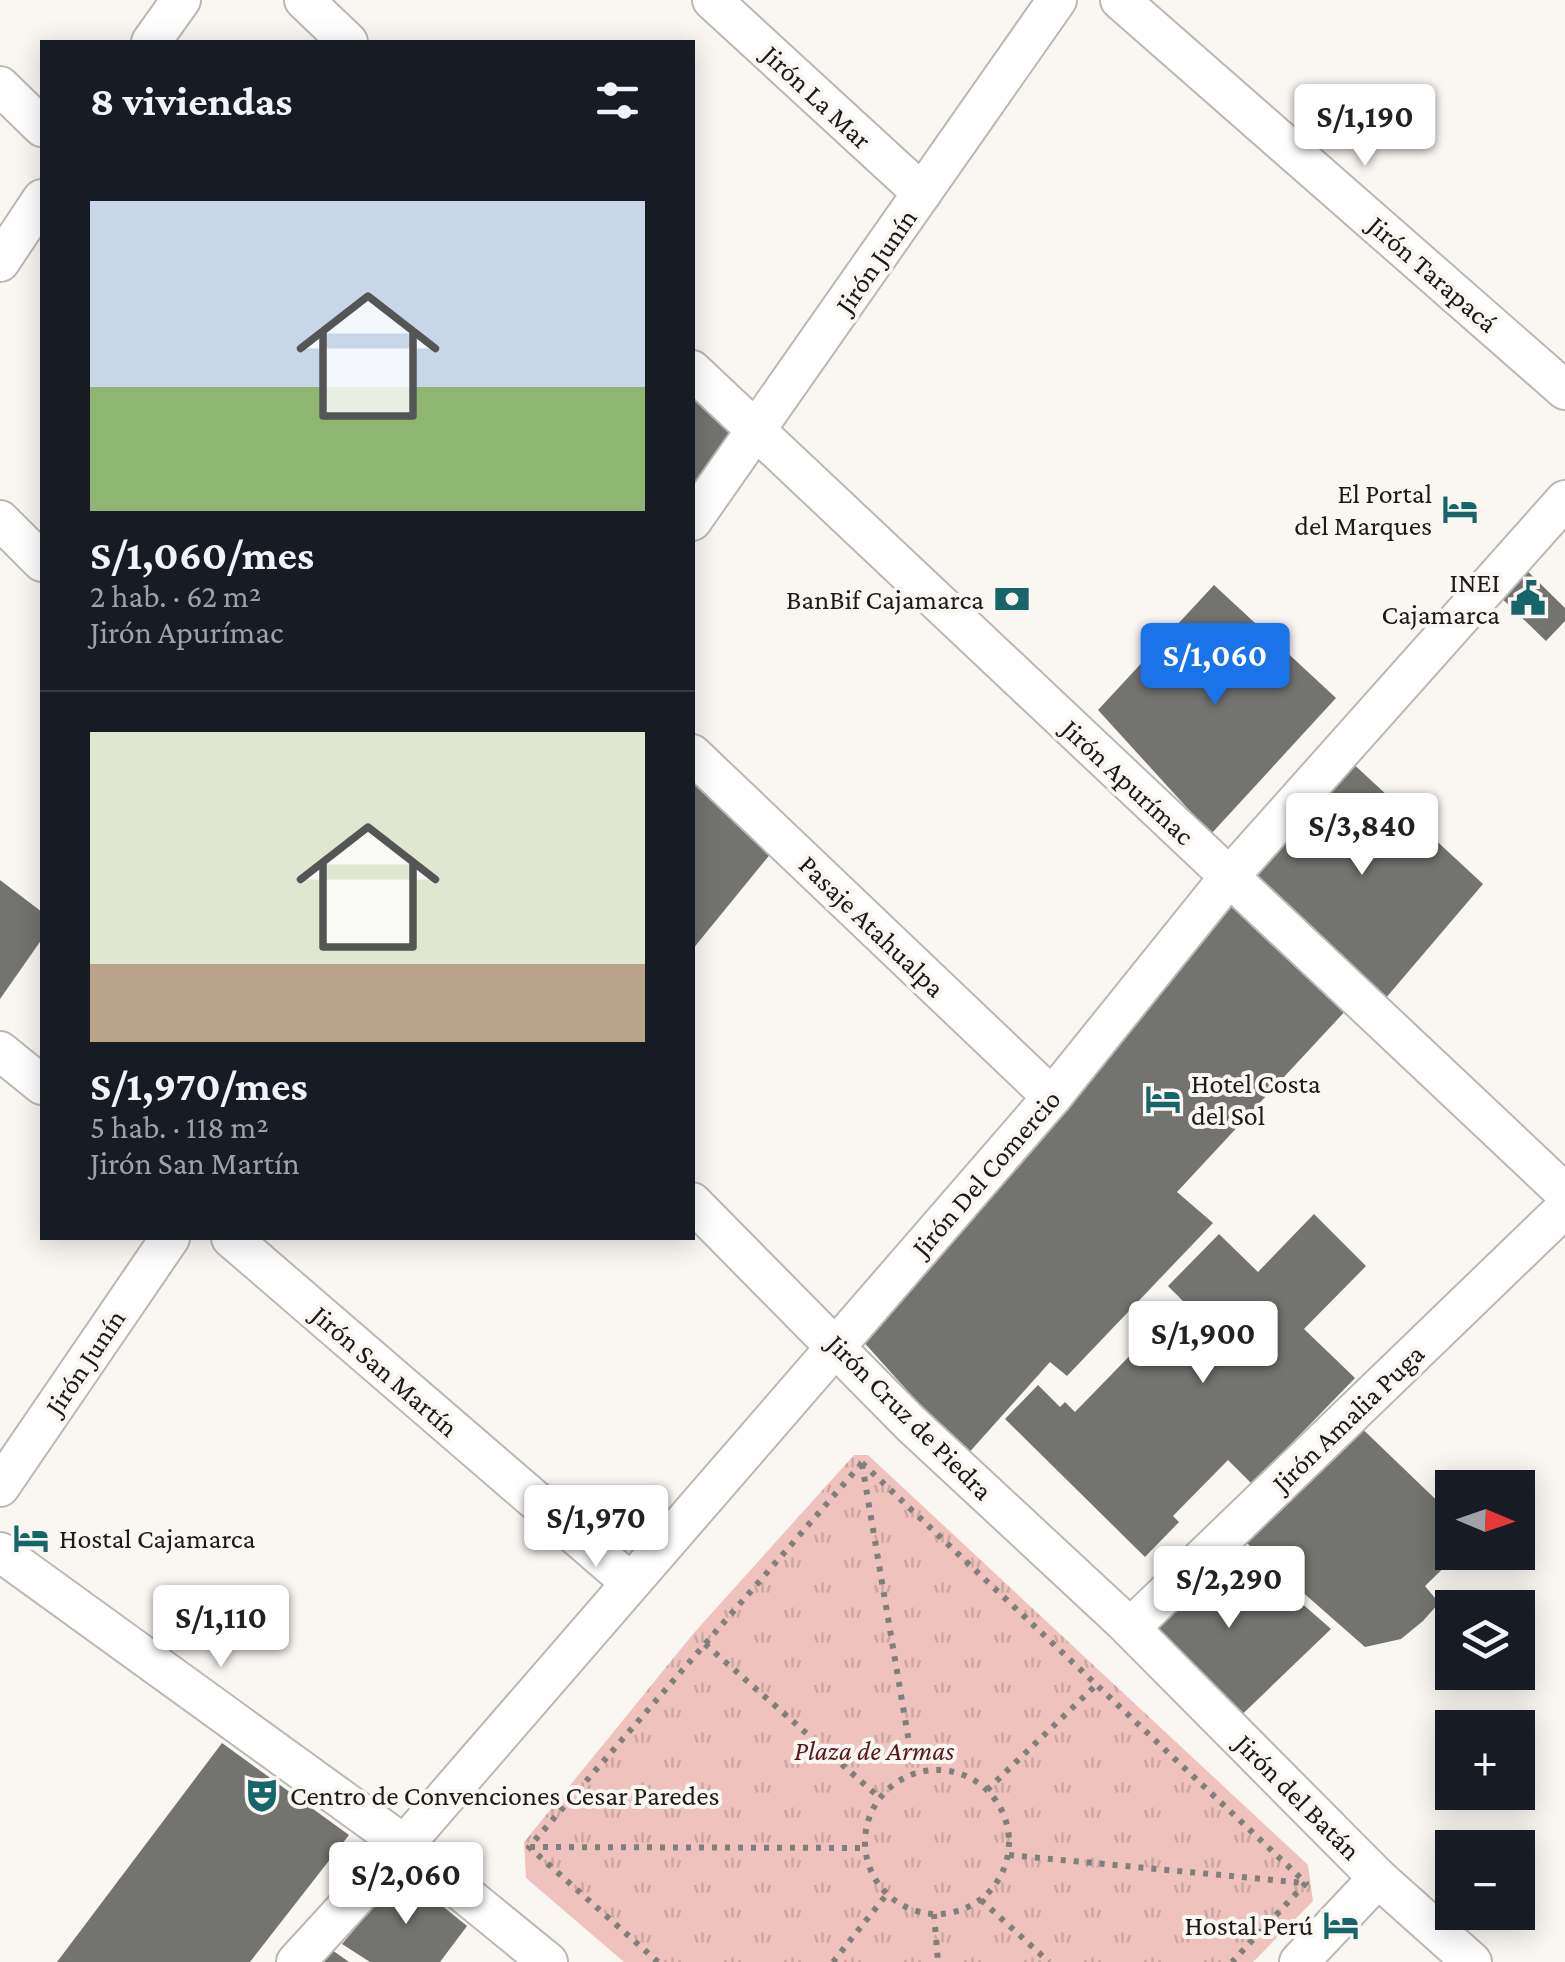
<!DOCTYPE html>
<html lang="es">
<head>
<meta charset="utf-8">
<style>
	body { margin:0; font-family:"Crimson Pro",serif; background:#20242c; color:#f1f3f6; height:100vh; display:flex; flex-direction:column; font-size:38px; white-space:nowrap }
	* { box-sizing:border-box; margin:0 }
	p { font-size:32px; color:#9ea1a6 }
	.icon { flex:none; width:55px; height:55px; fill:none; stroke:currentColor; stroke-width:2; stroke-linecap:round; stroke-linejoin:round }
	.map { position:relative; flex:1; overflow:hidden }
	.details { position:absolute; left:40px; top:40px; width:655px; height:1200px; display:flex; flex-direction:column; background:#171b24; border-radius:0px; box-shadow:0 5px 25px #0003 }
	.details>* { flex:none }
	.needle { width:65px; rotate:92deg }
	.fabs { position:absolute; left:1435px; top:1470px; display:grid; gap:20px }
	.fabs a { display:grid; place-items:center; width:100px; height:100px; border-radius:0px; background:#171b24; box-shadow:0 5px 25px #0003; font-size:50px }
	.price { position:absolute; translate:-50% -85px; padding:0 22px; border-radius:10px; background:#fff; color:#222; font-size:32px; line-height:65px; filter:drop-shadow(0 2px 5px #0008) }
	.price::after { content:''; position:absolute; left:50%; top:60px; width:30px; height:22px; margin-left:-15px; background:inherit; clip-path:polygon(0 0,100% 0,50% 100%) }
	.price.active { background:#1a73e8; color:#fff }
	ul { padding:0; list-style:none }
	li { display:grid; align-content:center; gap:20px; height:530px; padding:0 50px }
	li+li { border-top:2px solid #363941 }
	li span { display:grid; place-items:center; height:310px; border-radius:0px; color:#555 }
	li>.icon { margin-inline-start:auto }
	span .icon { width:180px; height:180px; fill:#fffc; stroke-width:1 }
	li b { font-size:42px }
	h2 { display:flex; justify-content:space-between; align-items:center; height:120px; padding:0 50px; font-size:42px }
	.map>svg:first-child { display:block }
	.park { fill:url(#park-tufts) }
	.building { fill:#73736f }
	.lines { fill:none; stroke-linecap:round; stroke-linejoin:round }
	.minor-casing { stroke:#bbb8b4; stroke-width:42 }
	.path { stroke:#817f7c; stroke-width:6; stroke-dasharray:5 8; stroke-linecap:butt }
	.minor { stroke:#fff; stroke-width:38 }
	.labels { text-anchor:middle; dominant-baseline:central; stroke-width:8; stroke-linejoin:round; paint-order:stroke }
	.street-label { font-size:28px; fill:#1b1a18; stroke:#faf7f3 }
	.poi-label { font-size:28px; fill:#1b1a18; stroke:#faf7f3; text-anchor:end }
	.park-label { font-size:28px; font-style:italic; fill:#591817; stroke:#faf7f3 }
</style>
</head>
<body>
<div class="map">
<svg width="1565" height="1962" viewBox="0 0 1565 1962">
	<defs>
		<pattern id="park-tufts" width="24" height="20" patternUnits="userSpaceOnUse" patternTransform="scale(2.5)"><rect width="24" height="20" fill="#f0c2bd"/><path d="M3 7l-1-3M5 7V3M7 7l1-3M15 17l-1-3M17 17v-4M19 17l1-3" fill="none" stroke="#cda6a2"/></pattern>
	</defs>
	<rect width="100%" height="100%" fill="#faf7f3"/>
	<!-- park -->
	<path class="park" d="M854 1455H868L1308 1865 1313 1901 1253 1962H624L526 1878 524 1842 693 1634Z"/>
	<!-- building -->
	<g class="building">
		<path d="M692 392 737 434 692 495Z"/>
		<path d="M1518 562 1565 608V621L1546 641 1492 589Z"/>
		<path d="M1214 585 1336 698 1211 834 1098 710Z"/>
		<path d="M1348 759 1483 884 1385 999 1237 870Z"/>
		<path d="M692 773 772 852 692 950Z"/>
		<path d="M0 880 42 912V939L0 999Z"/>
		<path d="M1231 900 1349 1007 1177 1192 1213 1223 1067 1376 1050 1362 966 1456 861 1339Z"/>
		<path d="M1314 1214 1366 1266 1304 1329 1355 1378 1252 1484 1228 1460 1173 1516 1179 1522 1145 1557 1005 1419 1038 1385 1060 1407 1065 1402 1075 1412 1183 1301 1168 1286 1219 1234 1258 1272Z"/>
		<path d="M1349 1416 1452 1515V1552H1460L1425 1586 1439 1603 1423 1621 1401 1639 1365 1647 1232 1530Z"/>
		<path d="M1225 1536 1331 1629 1229 1727 1130 1628Z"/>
		<path d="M222 1743 349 1835 250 1962H57Z"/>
		<path d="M402 1873 467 1926 440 1962H370L342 1944Z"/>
		<path d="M332 1950 349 1962H321Z"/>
	</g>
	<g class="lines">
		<defs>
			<g id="minor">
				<path d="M304 0 348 42"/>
				<path d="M712 0 922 193"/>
				<path d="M1120 0 1565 390"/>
				<path d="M151 42 181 0"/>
				<path d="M0 86 42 127"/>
				<path d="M0 262 42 199"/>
				<path d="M692 370 1565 1193"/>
				<path d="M0 520 42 562"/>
				<path d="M692 521 1057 0"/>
				<path d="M692 754 1052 1097"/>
				<path d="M0 1051 42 1085"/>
				<path d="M692 1202 910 1423 1123 1621 1378 1878 1472 1962"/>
				<path d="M231 1238 630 1582"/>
				<path d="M0 1487 170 1238"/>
				<path d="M0 1552 402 1843 548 1962"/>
				<path d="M1130 1628 1565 1208"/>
				<path d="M296 1962 417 1830 1052 1097 1229 877 1565 500"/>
				<path d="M1299 1962 1378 1878"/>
			</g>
		</defs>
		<!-- minor casing -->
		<use href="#minor" class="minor-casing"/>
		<!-- path -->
		<g class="path">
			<path d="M862 1463 1306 1883 1232 1962"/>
			<path d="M862 1464 914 1772"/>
			<path d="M705 1644 880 1798"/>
			<circle cx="937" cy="1842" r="72"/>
			<path d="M987 1790 1096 1685"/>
			<path d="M530 1847 866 1848"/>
			<path d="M1009 1855 1305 1883"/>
			<path d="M981 1900 1049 1962"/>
			<path d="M934 1914 938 1962"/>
			<path d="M658 1962 529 1847 862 1463"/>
			<path d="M833 1962 887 1894"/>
		</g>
		<!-- minor -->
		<use href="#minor" class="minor"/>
	</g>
	<!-- icons -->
	<defs>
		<symbol id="hotel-bare" viewBox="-9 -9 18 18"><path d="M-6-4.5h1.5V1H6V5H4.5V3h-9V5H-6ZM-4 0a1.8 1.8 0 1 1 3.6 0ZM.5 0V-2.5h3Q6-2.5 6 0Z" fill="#166568" stroke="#faf7f3" stroke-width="2.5" paint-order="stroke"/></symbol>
		<symbol id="civic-bare" viewBox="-9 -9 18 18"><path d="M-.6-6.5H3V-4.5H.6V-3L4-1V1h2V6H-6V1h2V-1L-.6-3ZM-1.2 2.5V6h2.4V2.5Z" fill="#166568" stroke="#faf7f3" stroke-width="2.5" paint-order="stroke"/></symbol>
		<symbol id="bank-bare" viewBox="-9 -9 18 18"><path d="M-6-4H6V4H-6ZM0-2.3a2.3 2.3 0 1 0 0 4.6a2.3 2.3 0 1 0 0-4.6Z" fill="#166568" stroke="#faf7f3" stroke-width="2.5" paint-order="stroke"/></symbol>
		<symbol id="theatre-bare" viewBox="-9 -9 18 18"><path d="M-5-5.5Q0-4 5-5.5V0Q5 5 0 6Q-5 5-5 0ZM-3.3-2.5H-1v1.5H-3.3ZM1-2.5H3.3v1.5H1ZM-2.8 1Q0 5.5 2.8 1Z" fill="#166568" stroke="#faf7f3" stroke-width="2.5" paint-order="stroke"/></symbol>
	</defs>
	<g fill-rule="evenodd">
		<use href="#hotel-bare" x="1435" y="484" width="50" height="50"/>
		<use href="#civic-bare" x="1503" y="573" width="50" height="50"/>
		<use href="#bank-bare" x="987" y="574" width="50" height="50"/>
		<use href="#hotel-bare" x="1138" y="1074" width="50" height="50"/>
		<use href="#hotel-bare" x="6" y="1513" width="50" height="50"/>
		<use href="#theatre-bare" x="237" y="1770" width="50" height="50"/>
		<use href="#hotel-bare" x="1316" y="1900" width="50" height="50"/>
	</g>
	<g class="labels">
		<!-- street labels -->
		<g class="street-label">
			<text transform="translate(817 97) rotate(43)">Jirón La Mar</text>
			<text transform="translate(876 261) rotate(-55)">Jirón Junín</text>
			<text transform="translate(1433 274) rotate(41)">Jirón Tarapacá</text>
			<text transform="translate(1128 782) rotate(43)">Jirón Apurímac</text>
			<text transform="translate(872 926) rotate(44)">Pasaje Atahualpa</text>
			<text transform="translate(986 1173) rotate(-49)">Jirón Del Comercio</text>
			<text transform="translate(85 1362) rotate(-56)">Jirón Junín</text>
			<text transform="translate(385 1371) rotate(41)">Jirón San Martín</text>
			<text transform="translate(910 1417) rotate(45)">Jirón Cruz de Piedra</text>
			<text transform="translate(1348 1418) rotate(-44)">Jirón Amalia Puga</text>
			<text transform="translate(1298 1797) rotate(45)">Jirón del Batán</text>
		</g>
		<!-- poi labels -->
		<g class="poi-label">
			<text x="1432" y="493">El Portal<tspan x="1432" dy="32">del Marques</tspan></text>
			<text x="1500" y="582">INEI<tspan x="1500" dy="32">Cajamarca</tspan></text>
			<text x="984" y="599">BanBif Cajamarca</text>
			<text x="1191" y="1083" text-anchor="start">Hotel Costa<tspan x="1191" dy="32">del Sol</tspan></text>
			<text x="59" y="1538" text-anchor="start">Hostal Cajamarca</text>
			<text x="290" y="1795" text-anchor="start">Centro de Convenciones Cesar Paredes</text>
			<text x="1313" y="1925">Hostal Perú</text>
		</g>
		<!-- park labels -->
		<g class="park-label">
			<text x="874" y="1750">Plaza de Armas</text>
		</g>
	</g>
</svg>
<div class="fabs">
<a><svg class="needle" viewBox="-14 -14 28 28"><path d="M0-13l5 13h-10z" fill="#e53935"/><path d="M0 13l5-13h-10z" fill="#9ea1a6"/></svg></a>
<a><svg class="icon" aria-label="layers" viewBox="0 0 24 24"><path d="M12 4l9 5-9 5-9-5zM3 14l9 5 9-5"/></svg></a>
<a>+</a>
<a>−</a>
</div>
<b class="price" style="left:1365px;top:169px">S/1,190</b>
<b class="price active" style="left:1215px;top:708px">S/1,060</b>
<b class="price" style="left:1362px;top:878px">S/3,840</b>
<b class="price" style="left:1203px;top:1386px">S/1,900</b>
<b class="price" style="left:596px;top:1570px">S/1,970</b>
<b class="price" style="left:1229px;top:1631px">S/2,290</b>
<b class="price" style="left:221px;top:1670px">S/1,110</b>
<b class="price" style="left:406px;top:1927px">S/2,060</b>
<section class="details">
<h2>8 viviendas<svg class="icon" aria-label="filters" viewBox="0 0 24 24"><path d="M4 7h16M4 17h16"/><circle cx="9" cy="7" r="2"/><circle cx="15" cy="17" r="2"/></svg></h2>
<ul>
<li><span style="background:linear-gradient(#c9d6e8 60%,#8fb573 0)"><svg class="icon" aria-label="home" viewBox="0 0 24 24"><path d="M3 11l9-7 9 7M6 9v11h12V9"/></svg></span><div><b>S/1,060/mes</b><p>2 hab. · 62 m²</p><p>Jirón Apurímac</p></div></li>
<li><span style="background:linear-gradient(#dfe7d0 75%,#b9a48a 0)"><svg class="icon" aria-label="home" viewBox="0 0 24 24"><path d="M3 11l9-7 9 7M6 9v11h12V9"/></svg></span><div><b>S/1,970/mes</b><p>5 hab. · 118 m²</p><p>Jirón San Martín</p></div></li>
</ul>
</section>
</div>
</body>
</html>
